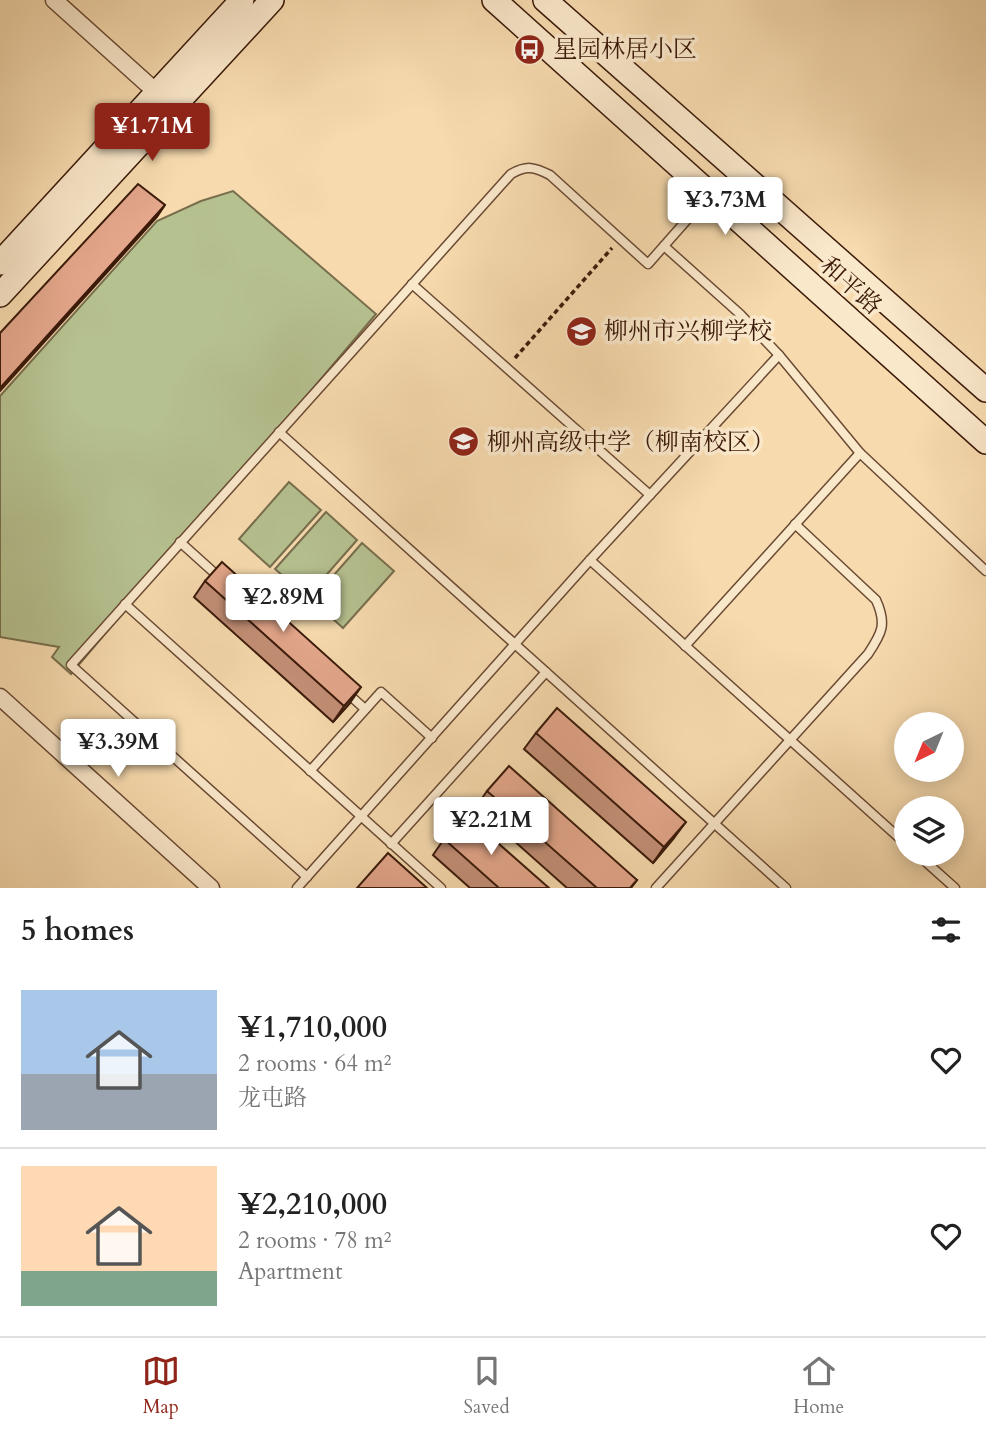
<!DOCTYPE html>
<html lang="en">
<head>
<meta charset="utf-8">
<style>
	body { margin:0; font-family:Cardo,"Noto Serif SC",serif; background:#f2f2f2; color:#222; height:100vh; display:flex; flex-direction:column; font-size:26px; white-space:nowrap }
	* { box-sizing:border-box; margin:0 }
	p { font-size:23px; color:#767676 }
	.icon { flex:none; width:38px; height:38px; fill:none; stroke:currentColor; stroke-width:2; stroke-linecap:round; stroke-linejoin:round }
	.map { position:relative; height:888px; overflow:hidden }
	.side { display:flex; flex-direction:column; background:#fff; flex:1 }
	.side>* { flex:none }
	.needle { width:46px; rotate:223deg }
	.tools { position:absolute; left:894px; top:712px; display:grid; gap:14px }
	.tools a { display:grid; place-items:center; width:70px; height:70px; border-radius:50%; background:#fff; box-shadow:0 4px 18px #0003; font-size:35px }
	.price { position:absolute; translate:-50% -60px; padding:0 16px; border-radius:7px; background:#fff; color:#222; font-size:23px; line-height:46px; filter:drop-shadow(0 2px 4px #0008) }
	.price::after { content:''; position:absolute; left:50%; top:42px; width:21px; height:16px; margin-left:-10px; background:inherit; clip-path:polygon(0 0,100% 0,50% 100%) }
	.price.current { background:#8f2418; color:#fff }
	ul { padding:0; list-style:none }
	li { display:flex; align-items:center; gap:21px; height:175px; padding:0 21px }
	li+li { border-top:2px solid #e0e0e0 }
	li span { display:grid; place-items:center; flex:none; width:196px; height:140px; border-radius:0px; color:#555 }
	li>.icon { margin-inline-start:auto }
	span .icon { width:84px; height:84px; fill:#fffc; stroke-width:1 }
	li b { font-size:30px }
	h2 { display:flex; justify-content:space-between; align-items:center; height:84px; padding:0 21px; font-size:30px }
	.menu { display:flex; justify-content:space-around; align-items:center; height:98px; border-top:2px solid #e0e0e0; background:#fff; font-size:19px; color:#767676 }
	.menu a { display:grid; justify-items:center; gap:4px }
	.menu .current { color:#8f2418 }
	.map>svg:first-child { display:block }
	.green { fill:#b6c190; stroke:#786e4d; stroke-width:2 }
	.lines { fill:none; stroke-linecap:round; stroke-linejoin:round }
	.service-casing { stroke:#6a4a33; stroke-width:11 }
	.minor-casing { stroke:#6a4a33; stroke-width:19 }
	.secondary-casing { stroke:#3b1a0a; stroke-width:26 }
	.path { stroke:#3b1a0a; stroke-width:3.5; stroke-dasharray:5 3.5; stroke-linecap:butt }
	.service { stroke:#fae8cb; stroke-width:8 }
	.minor { stroke:#fae8cb; stroke-width:16 }
	.secondary { stroke:#fae8cb; stroke-width:23 }
	.wall { fill:#c49078; stroke:#3b1a0a; stroke-width:2 }
	.shaded-wall { fill:#a07562; stroke:#3b1a0a; stroke-width:2 }
	.building { fill:#e4a78c; stroke:#3b1a0a; stroke-width:2 }
	.labels { text-anchor:middle; dominant-baseline:central; stroke-width:7; stroke-linejoin:round; paint-order:stroke }
	.poi-label { font-size:24px; fill:#3b1a0a; stroke:#fae8cb; text-anchor:start }
	.street-label { font-size:24px; fill:#3b1a0a; stroke:#fae8cb }
</style>
</head>
<body>
<div class="map">
<svg width="986" height="888" viewBox="0 0 986 888">
	<rect width="100%" height="100%" fill="#f7dbaf"/>
	<filter id="stains"><feTurbulence type="fractalNoise" baseFrequency=".00286" numOctaves="4"/><feColorMatrix values="0 0 0 0 .2 0 0 0 0 .09 0 0 0 0 .02 0 0 0 .5 -.17"/></filter>
	<radialGradient id="worn" r=".72"><stop offset=".6" stop-color="#630" stop-opacity="0"/><stop offset="1" stop-color="#630" stop-opacity=".3"/></radialGradient>
	<!-- green -->
	<g class="green">
		<path d="M233 191 376 314 71 674 52 657 59 647 0 637V396L157 221 201 201Z"/>
		<path d="M289 482 321 510 270 567 239 539Z"/>
		<path d="M326 512 357 540 307 597 275 569Z"/>
		<path d="M362 543 394 571 343 628 312 600Z"/>
	</g>
	<g class="lines">
		<defs>
			<g id="service">
				<path d="M664 246 740 314 779 355 860 453 986 571"/>
				<path d="M412 284 650 495"/>
				<path d="M279 432 786 888"/>
				<path d="M180 542 220 578"/>
				<path d="M590 560 906 844"/>
				<path d="M125 604 441 888"/>
				<path d="M685 646 860 453"/>
				<path d="M346 692 365 709"/>
				<path d="M310 771 381 692 432 738"/>
				<path d="M391 844 546 672"/>
				<path d="M917 854 955 888"/>
				<path d="M307 877 71 665 511 174C527 165 534 167 550 175L648 264 708 196"/>
				<path d="M297 888 590 560 779 355"/>
				<path d="M656 888 868 654C882 633 887 624 876 600L795 524"/>
			</g>
			<g id="minor">
				<path d="M54 0 164 99"/>
				<path d="M0 697 211 888"/>
			</g>
			<g id="secondary">
				<path d="M494 0 986 442"/>
				<path d="M545 0 986 390"/>
				<path d="M0 263 242 0"/>
				<path d="M0 295 272 0"/>
			</g>
		</defs>
		<!-- service casing -->
		<use href="#service" class="service-casing"/>
		<!-- minor casing -->
		<use href="#minor" class="minor-casing"/>
		<!-- secondary casing -->
		<use href="#secondary" class="secondary-casing"/>
		<!-- path -->
		<path class="path" d="M515 358 612 248"/>
		<!-- service -->
		<use href="#service" class="service"/>
		<!-- minor -->
		<use href="#minor" class="minor"/>
		<!-- secondary -->
		<use href="#secondary" class="secondary"/>
	</g>
	<!-- wall -->
	<g class="wall">
		<path d="M205 581 350 703 333 722 194 597Z"/>
		<path d="M536 733 674 838 653 863 524 749Z"/>
		<path d="M487 791 637 880 631 888H567L476 807Z"/>
		<path d="M444 839 549 888H470L433 855Z"/>
	</g>
	<!-- shaded-wall -->
	<g class="shaded-wall">
		<path d="M165 205 157 217 0 391V388Z"/>
		<path d="M361 687 350 703 333 722 344 706Z"/>
		<path d="M686 822 674 838 653 863 664 847Z"/>
	</g>
	<!-- building -->
	<g class="building">
		<path d="M138 184 165 205 0 388V333Z"/>
		<path d="M222 562 361 687 344 706 205 581Z"/>
		<path d="M557 708 686 822 664 847 536 733Z"/>
		<path d="M509 766 637 880 630 888H597L487 791Z"/>
		<path d="M466 815 549 888H499L444 839Z"/>
		<path d="M388 853 427 888H357Z"/>
	</g>
	<!-- icons -->
	<defs>
		<symbol id="bus-disc" viewBox="-11 -11 22 22"><circle r="9.5" fill="#8f2418" stroke="#fae8cb"/><path d="M-5-6H5V4H4V6H2V4H-2V6H-4V4H-5ZM-3.5-4V0h7V-4ZM-3.5 1.2v1.5H-2V1.2ZM2 1.2v1.5H3.5V1.2Z" fill="#fff"/></symbol>
		<symbol id="school-disc" viewBox="-11 -11 22 22"><circle r="9.5" fill="#8f2418" stroke="#fae8cb"/><path d="M0-5L7-2L0 1L-7-2ZM-4 1L0 2.5L4 1V4Q0 6-4 4Z" fill="#fff"/></symbol>
	</defs>
	<g fill-rule="evenodd">
		<use href="#bus-disc" x="512" y="32" width="35" height="35"/>
		<use href="#school-disc" x="564" y="314" width="35" height="35"/>
		<use href="#school-disc" x="446" y="424" width="35" height="35"/>
	</g>
	<g class="labels">
		<!-- poi labels -->
		<g class="poi-label">
			<text x="553" y="49">星园林居小区</text>
			<text x="604" y="331">柳州市兴柳学校</text>
			<text x="487" y="442">柳州高级中学（柳南校区）</text>
		</g>
		<!-- street labels -->
		<g class="street-label">
			<text transform="translate(851 286) rotate(42)">和平路</text>
		</g>
	</g>
	<rect width="100%" height="100%" filter="url(#stains)"/>
	<rect width="100%" height="100%" fill="url(#worn)"/>
</svg>
<div class="tools">
<a><svg class="needle" viewBox="-14 -14 28 28"><path d="M0-13l5 13h-10z" fill="#e53935"/><path d="M0 13l5-13h-10z" fill="#767676"/></svg></a>
<a><svg class="icon" aria-label="layers" viewBox="0 0 24 24"><path d="M12 4l9 5-9 5-9-5zM3 14l9 5 9-5"/></svg></a>
</div>
<b class="price current" style="left:152px;top:163px">¥1.71M</b>
<b class="price" style="left:725px;top:237px">¥3.73M</b>
<b class="price" style="left:283px;top:634px">¥2.89M</b>
<b class="price" style="left:118px;top:779px">¥3.39M</b>
<b class="price" style="left:491px;top:857px">¥2.21M</b>
</div>
<section class="side">
<h2>5 homes<svg class="icon" aria-label="filters" viewBox="0 0 24 24"><path d="M4 7h16M4 17h16"/><circle cx="9" cy="7" r="2"/><circle cx="15" cy="17" r="2"/></svg></h2>
<ul>
<li><span style="background:linear-gradient(#a9c7e8 60%,#9aa5b1 0)"><svg class="icon" aria-label="home" viewBox="0 0 24 24"><path d="M3 11l9-7 9 7M6 9v11h12V9"/></svg></span><div><b>¥1,710,000</b><p>2 rooms · 64 m²</p><p>龙屯路</p></div><svg class="icon" aria-label="heart" viewBox="0 0 24 24"><path d="M12 20l-8-8c-3-5 5-10 8-4 3-6 11-1 8 4z"/></svg></li>
<li><span style="background:linear-gradient(#ffd9b3 75%,#7fa58c 0)"><svg class="icon" aria-label="home" viewBox="0 0 24 24"><path d="M3 11l9-7 9 7M6 9v11h12V9"/></svg></span><div><b>¥2,210,000</b><p>2 rooms · 78 m²</p><p>Apartment</p></div><svg class="icon" aria-label="heart" viewBox="0 0 24 24"><path d="M12 20l-8-8c-3-5 5-10 8-4 3-6 11-1 8 4z"/></svg></li>
</ul>
</section>
<nav class="menu">
<a class="current"><svg class="icon" aria-label="map" viewBox="0 0 24 24"><path d="M3 6l6-2 6 2 6-2v14l-6 2-6-2-6 2zM9 4v14M15 6v14"/></svg>Map</a>
<a><svg class="icon" aria-label="saved" viewBox="0 0 24 24"><path d="M7 4h10v16l-5-4-5 4z"/></svg>Saved</a>
<a><svg class="icon" aria-label="home" viewBox="0 0 24 24"><path d="M3 11l9-7 9 7M6 9v11h12V9"/></svg>Home</a>
</nav>
</body>
</html>
